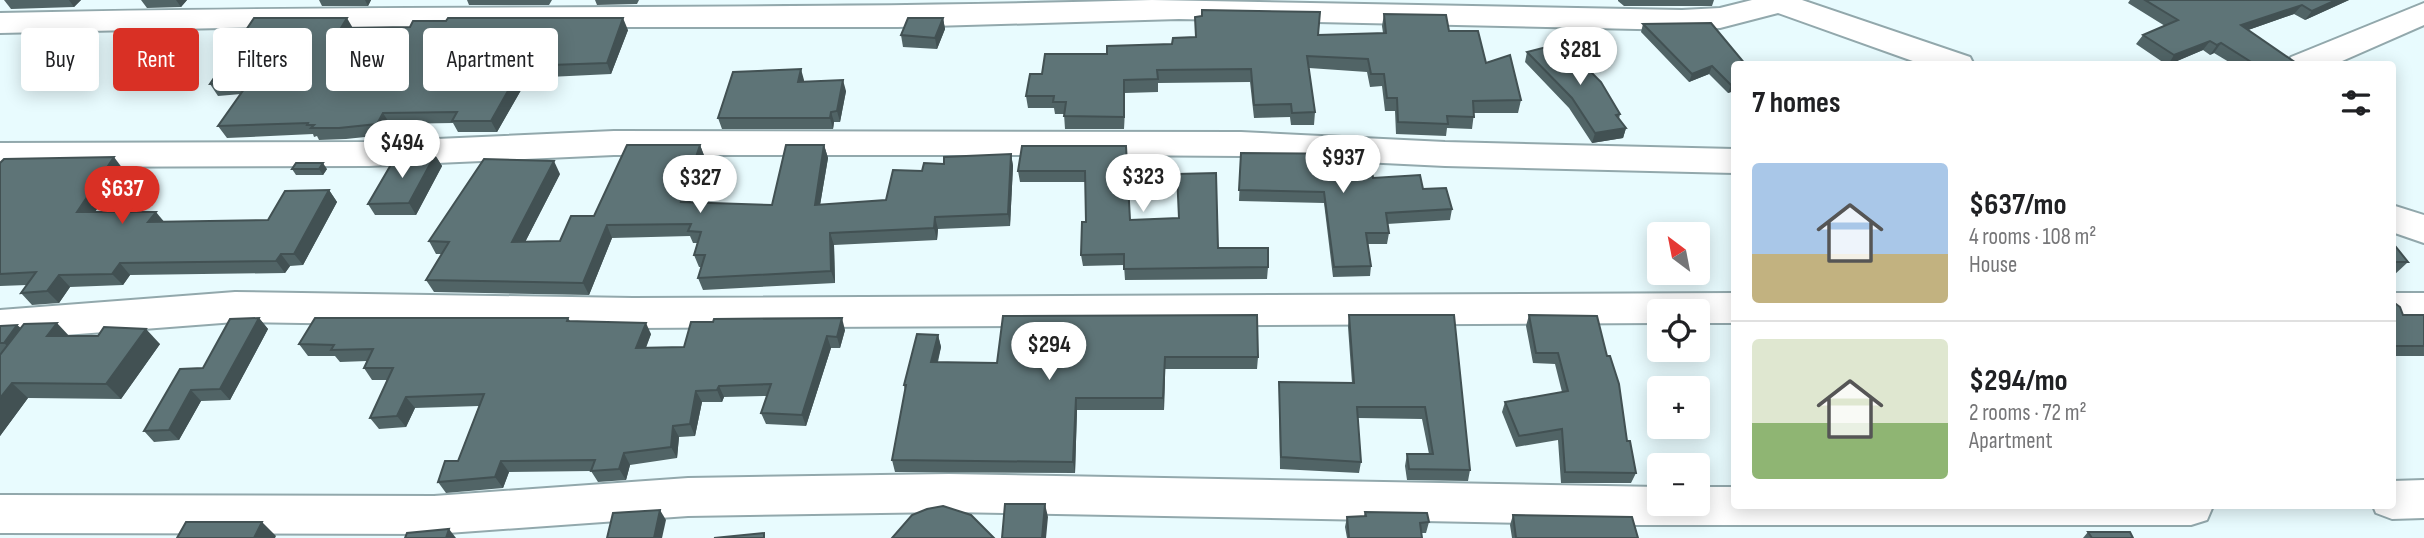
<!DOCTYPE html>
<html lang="en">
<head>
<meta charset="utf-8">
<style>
	body { margin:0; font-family:"Sofia Sans Condensed",sans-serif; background:#f6f6f6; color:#202124; height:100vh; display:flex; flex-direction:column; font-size:26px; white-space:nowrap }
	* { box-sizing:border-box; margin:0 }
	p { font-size:23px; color:#757577 }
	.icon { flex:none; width:38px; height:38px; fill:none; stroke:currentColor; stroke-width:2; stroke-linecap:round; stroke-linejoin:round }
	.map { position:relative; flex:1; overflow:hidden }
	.sheet { position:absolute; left:1731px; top:61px; width:665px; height:448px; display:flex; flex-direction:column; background:#fff; border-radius:7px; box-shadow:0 4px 18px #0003 }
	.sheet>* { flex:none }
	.banner { position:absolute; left:21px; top:28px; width:665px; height:63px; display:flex; gap:14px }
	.needle { width:46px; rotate:328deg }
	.controls { position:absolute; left:1647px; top:222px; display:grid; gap:14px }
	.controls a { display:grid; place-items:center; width:63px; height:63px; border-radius:7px; background:#fff; box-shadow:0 4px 18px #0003; font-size:35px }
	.price { position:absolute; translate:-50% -60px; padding:0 16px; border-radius:24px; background:#fff; color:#222; font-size:23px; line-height:46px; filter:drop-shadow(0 2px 4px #0008) }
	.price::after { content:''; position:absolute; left:50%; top:42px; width:21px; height:16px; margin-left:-10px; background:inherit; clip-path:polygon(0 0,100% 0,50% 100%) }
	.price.selected { background:#d93025; color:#fff }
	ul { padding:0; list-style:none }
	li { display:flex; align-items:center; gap:21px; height:175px; padding:0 21px }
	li+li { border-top:2px solid #e0e0e0 }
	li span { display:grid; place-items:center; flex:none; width:196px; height:140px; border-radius:7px; color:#555 }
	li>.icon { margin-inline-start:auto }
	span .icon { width:84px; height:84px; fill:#fffc; stroke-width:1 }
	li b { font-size:30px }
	h2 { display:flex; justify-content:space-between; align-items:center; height:84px; padding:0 21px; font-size:30px }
	.pill { padding:0 24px; border-radius:7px; background:#fff; box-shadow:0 4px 18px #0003; font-size:24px; line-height:63px }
	.pill.selected { background:#d93025; color:#fff }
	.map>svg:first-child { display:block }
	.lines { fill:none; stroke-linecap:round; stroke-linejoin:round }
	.minor-casing { stroke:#92a8ac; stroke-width:4 }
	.minor { fill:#fff; fill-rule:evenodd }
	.wall { fill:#516466 }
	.shaded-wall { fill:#425153 }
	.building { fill:#5e7477; stroke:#425153; stroke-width:2 }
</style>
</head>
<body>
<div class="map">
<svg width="2424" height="538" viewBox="0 0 2424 538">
	<rect width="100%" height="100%" fill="#e8fbfe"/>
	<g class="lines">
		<defs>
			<g id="minor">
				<path d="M1152 0 1682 10 1720 8 1752 0H1802L1970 57 1974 65H1924L1778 13 1720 28 1682 30 1179 19 898 27H264L0 33V13C384 4 768 11 1152 0Z"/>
				<path d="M2424 3V25L2333 65H2287L2291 57Z"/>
				<path d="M614 131 1241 132 1445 142 1734 149V173L1445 166 1241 156 1099 155H614L369 166 0 167V143L369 142Z"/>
				<path d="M2392 205 2424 215V243L2392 232Z"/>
				<path d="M235 292 633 298 1734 293V323H1698V312H1659V323L633 328 235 322 0 340V310Z"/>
				<rect x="2392" y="293" width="32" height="30"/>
				<path d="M949 474 1659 487V504H1698V487H1734V506H2213L2207 520 2191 525H1636L949 512 688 516 434 534 0 533V495L434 496 688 478Z"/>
				<path d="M2424 480V518L2392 519 2376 513 2373 506H2392V481Z"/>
			</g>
		</defs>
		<!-- minor casing -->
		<use href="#minor" class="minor-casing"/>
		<!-- minor -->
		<use href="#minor" class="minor"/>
	</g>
	<!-- wall -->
	<g class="wall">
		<path d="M4 0H81L74 7 11 9Z"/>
		<path d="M141 0H187L181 7 147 8Z"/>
		<path d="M319 0H371L368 6H322Z"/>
		<path d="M467 0H552L549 5H469Z"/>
		<path d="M595 0H639L637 4 597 5Z"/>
		<path d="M1618 0H1714L1712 6H1624L1618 1Z"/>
		<path d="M2130 0H2349L2305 20 2294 14 2248 30 2299 65H2234L2214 53 2210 55 2203 50 2167 65 2136 44 2143 35 2165 26 2128 3Z"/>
		<path d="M1384 14 1449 31 1486 63 1521 100 1518 113H1474L1472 129 1447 128 1446 136 1396 134 1395 111H1385L1382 86 1370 87 1367 72 1309 68 1315 112 1314 125H1291L1290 117 1254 118 1250 82 1158 83V92L1125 93 1124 129H1065L1064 114H1055L1054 108H1028L1026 96 1042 74 1107 54 1172 44 1318 35 1383 33 1382 26Z"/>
		<path d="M943 18 945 29 937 49 903 47 901 35Z"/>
		<path d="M1643 24 1734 65V91L1728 93 1709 74 1689 82 1641 32Z"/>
		<path d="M353 28 628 30 611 74 528 78 497 132H458L453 123 390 124 384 135 346 139 319 140 317 136 314 137 313 134 227 138 218 126 241 94 218 96 210 84Z"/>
		<path d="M1527 52 1620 114 1619 119 1626 128 1623 138 1592 143 1569 108 1525 62Z"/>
		<path d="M804 80V82L846 91 840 122H834L833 129H722L718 118Z"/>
		<path d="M700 145 705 158 690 203 772 205 824 145 828 158 820 205 886 200 922 171 944 164 1011 154 1013 166 1010 226 938 229 937 240 834 245 835 283 703 290 698 278 701 267H699L694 255 697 243H693L690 236 612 238 589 295 434 292 426 280 442 254H436L429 241 560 174 525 242 560 241 594 216Z"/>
		<path d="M1126 146 1130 220 1218 248 1268 267 1267 279 1125 280 1124 265 1083 266 1081 255 1086 222 1085 182H1020L1018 171Z"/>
		<path d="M1241 153 1373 178 1423 189 1452 209 1450 220 1387 224 1389 233 1387 244H1368L1371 266 1370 276 1333 277 1324 203 1239 201Z"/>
		<path d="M435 155 442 166 416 215H375L368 204Z"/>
		<path d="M0 163 123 169 95 212 165 222 268 220 329 190 337 202 303 265 290 266 285 273 130 275 123 285 70 287 59 303 32 305 21 293 27 285 0 286Z"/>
		<path d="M292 169H327L323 175H296Z"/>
		<path d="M2392 242 2408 262 2392 277Z"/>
		<path d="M2392 301 2403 315H2424V356H2392Z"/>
		<path d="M1349 315H1454L1470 470 1468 481 1407 480 1405 466 1407 454H1429L1422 419 1358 418 1361 462 1359 473 1280 469 1279 382 1352 383 1348 327Z"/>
		<path d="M1529 315 1627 441 1636 473 1631 483H1561L1558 440 1516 447 1502 412 1505 402 1562 392 1555 364 1533 363 1526 326Z"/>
		<path d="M1003 316 1258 357 1257 369H1165L1164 410H1077L1075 473 895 472 892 460 905 391 904 385 938 335 941 347 938 362 997 363Z"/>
		<path d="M259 318 268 329 230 400 201 401 179 440 154 442 144 431 203 368Z"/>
		<path d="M568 318 570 321 651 334 646 348 684 347 845 330 840 348H831L806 426 766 424 761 413 767 396 724 397 722 402H702L695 436 679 437 677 458 630 465 626 480 598 482 591 471 509 472 503 488 446 493 438 482 458 461 479 406 415 408 406 427 379 429 370 418 387 380H372L364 368 367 361 340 362 335 356H308L299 344Z"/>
		<path d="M17 325 21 328 69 336 160 344 121 399 28 398 0 436V326Z"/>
		<path d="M1365 512 1429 522 1426 533H1421L1422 538H1347L1345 527 1347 517 1364 516Z"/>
		<path d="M1513 515 1638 538H1512L1510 525Z"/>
		<path d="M2088 532 2133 538H2083Z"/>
	</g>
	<!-- shaded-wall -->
	<g class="shaded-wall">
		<path d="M69 0H81L74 7Z"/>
		<path d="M176 0H187L181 7Z"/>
		<path d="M365 0H371L368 6Z"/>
		<path d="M2336 0H2349L2305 20 2312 11Z"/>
		<path d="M2302 5 2294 14 2234 35 2241 25Z"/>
		<path d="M347 18 354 30 341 28Z"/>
		<path d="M623 18 628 30 611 74 607 63Z"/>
		<path d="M943 18 945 29 937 49 935 38Z"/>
		<path d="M2210 41 2203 50 2168 65 2174 55Z"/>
		<path d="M2221 43 2214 53 2210 55 2217 45Z"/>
		<path d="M522 66 528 78 497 132 491 121Z"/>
		<path d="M1712 66 1709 74 1689 82 1692 74Z"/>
		<path d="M801 69 804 80 801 93 798 82Z"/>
		<path d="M843 80 846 91 840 122 837 111Z"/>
		<path d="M1124 80 1125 93 1124 129Z"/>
		<path d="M1734 84V91L1728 93 1731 85Z"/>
		<path d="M831 112 834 122 833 129 830 118Z"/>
		<path d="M383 113 390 124 384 135 377 124Z"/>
		<path d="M1626 128 1623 138 1592 143 1595 133Z"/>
		<path d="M700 145 705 158 686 215 681 202Z"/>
		<path d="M824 145 828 158 818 217 815 205Z"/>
		<path d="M1011 154 1013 166 1010 226 1008 214Z"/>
		<path d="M435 155 442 166 416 215 409 203Z"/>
		<path d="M114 157 123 169 87 224 77 212Z"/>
		<path d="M554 161 560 174 519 254 512 242Z"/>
		<path d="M323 163 327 169 323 175 319 169Z"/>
		<path d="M329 190 337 202 303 265 294 254Z"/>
		<path d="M156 212 166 224 148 222Z"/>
		<path d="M935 217 938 229 937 240 934 228Z"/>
		<path d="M607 225 612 238 589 295 583 283Z"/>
		<path d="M830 233 834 245 835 283 831 271Z"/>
		<path d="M281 254 290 266 285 273 276 261Z"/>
		<path d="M120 263 130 275 123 285 112 274Z"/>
		<path d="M59 275 70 287 59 303 47 291Z"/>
		<path d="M259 318 268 329 230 400 220 389Z"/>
		<path d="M842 318 845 330 840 348 837 337Z"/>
		<path d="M57 323 72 339 47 336Z"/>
		<path d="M646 323 651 334 641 359 636 348Z"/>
		<path d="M17 325 33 340 20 358 4 343Z"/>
		<path d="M146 329 160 344 121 399 106 384Z"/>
		<path d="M938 335 941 347 934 374 931 362Z"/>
		<path d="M827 336 831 348 806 426 802 415Z"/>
		<path d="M1165 357V369L1164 410 1163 398Z"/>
		<path d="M12 383 28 398 0 436V398Z"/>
		<path d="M719 386 724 397 722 402 717 390Z"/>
		<path d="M191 390 201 401 179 440 169 430Z"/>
		<path d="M696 391 702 402 695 436 690 424Z"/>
		<path d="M406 397 415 408 406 427 397 416Z"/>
		<path d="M1076 398 1077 410 1075 473 1073 462Z"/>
		<path d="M673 426 679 437 677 458 671 447Z"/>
		<path d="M624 453 630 465 626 480 619 469Z"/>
		<path d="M501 461 509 472 503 488 495 477Z"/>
		<path d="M1045 504 1048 517 1046 538H1042Z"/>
		<path d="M660 510 666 520 662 538H654Z"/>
		<path d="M262 522 276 536 275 538H254Z"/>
		<path d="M449 529 456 538H446Z"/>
	</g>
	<!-- building -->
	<g class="building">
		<path d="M2145 0H2336L2312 11 2302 5 2241 25 2299 65H2256L2221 43 2217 45 2210 41 2174 55 2143 35 2178 20Z"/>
		<path d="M1202 10 1320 12 1318 35 1386 33 1384 14 1446 15 1449 31H1478L1486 63 1510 55 1521 100 1473 101 1474 117 1447 116 1448 124 1398 122 1397 98H1387L1384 74H1371L1368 59 1307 56 1315 112 1292 113 1291 104 1254 105 1251 69 1157 70 1158 79 1124 80V117L1064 116 1066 102H1053L1054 96H1026L1030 74H1042L1045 54H1107V46L1172 44 1173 38 1196 37 1195 17 1202 16Z"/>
		<path d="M254 18H347L341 28 410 27 413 21H446L448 18H623L607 63 522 66 491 121H452L457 112 383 113 377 124 339 128H311L314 125H307L308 123 218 126 249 82 210 84Z"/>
		<path d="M908 18H943L935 38 901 35Z"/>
		<path d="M1711 23 1746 65H1734V84L1731 85 1712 66 1692 74 1643 24Z"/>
		<path d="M1562 43 1601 82 1620 114 1616 115 1626 128 1595 133 1572 98 1527 52Z"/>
		<path d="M801 69 798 82 843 80 837 111 831 112 830 118H718L733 72Z"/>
		<path d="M627 145H700L681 202 772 205 786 145H824L815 205 886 200 893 170 922 171 924 163 944 164V157L1011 154 1008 214 935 217 934 228 830 233 831 271 698 278 705 255H694L701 232 688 231 691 224 607 225 583 283 426 280 449 242 429 241 484 159 554 161 512 242 560 241 571 216H594Z"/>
		<path d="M1022 146H1126L1130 220 1179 218 1177 174 1216 173 1218 248H1268V267L1124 269V254L1081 255 1082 222H1086L1085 171H1018Z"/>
		<path d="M1241 153 1370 154 1373 178 1420 175 1423 189 1446 188 1452 209 1386 213 1389 233H1366L1371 266 1334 267 1324 192 1239 190Z"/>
		<path d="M435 155 409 203 368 204 396 156Z"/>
		<path d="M114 157 77 212H156L148 222 268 220 285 191 329 190 294 254H281L276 261 120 263 112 274 59 275 47 291 21 293 36 272 0 274V163L4 159Z"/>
		<path d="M296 163H323L319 169H292Z"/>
		<path d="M2392 242 2408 262H2392Z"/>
		<path d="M2392 301 2400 307 2403 315H2424V346H2392Z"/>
		<path d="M1257 315 1258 357H1165L1163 398H1076L1073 462 892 460 906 385H904L917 334 938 335 931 362 997 363 1003 316Z"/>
		<path d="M1349 315H1454L1470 470 1409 469 1407 454H1433L1425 407H1357L1361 462 1281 457 1279 382 1354 383Z"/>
		<path d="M1529 315 1597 316 1607 356H1610L1619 384 1627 441H1630L1636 473 1565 472 1562 429 1519 436 1505 402 1568 391 1558 353H1536Z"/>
		<path d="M259 318 220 389 191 390 169 430 144 431 180 369 203 368 230 319Z"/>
		<path d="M315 318H568L567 321 646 323 636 348 684 347 691 322H713L714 319 842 318 837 337 827 336 802 415 761 413 771 384 719 386 717 390 696 391 690 424 673 426 671 447 624 453 619 469 591 471 595 460 501 461 495 477 438 482 445 461H458L484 394 406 397 397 416 370 418 393 368H364L373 349 331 350 334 345 299 344Z"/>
		<path d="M57 323 47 336H98L104 327 146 329 106 384 12 383 0 398V355L24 324Z"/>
		<path d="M17 325 4 343H0V326Z"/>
		<path d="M1005 504H1045L1042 538H1002Z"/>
		<path d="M943 506 971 515 994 538H892L912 515 927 509Z"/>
		<path d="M660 510 654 538H607L613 513Z"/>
		<path d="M1365 512 1427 513 1429 522 1420 523 1422 538H1349L1347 517 1366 516Z"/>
		<path d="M1513 515 1632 517 1638 538H1516Z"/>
		<path d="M186 522H262L254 538H177Z"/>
		<path d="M449 529 446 538H405L407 533Z"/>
		<path d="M2088 532H2130L2133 538H2092Z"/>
		<path d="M764 533V538H714Z"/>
	</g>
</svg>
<div class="controls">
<a><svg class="needle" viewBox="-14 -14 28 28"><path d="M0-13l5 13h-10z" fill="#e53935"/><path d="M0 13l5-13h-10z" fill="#757577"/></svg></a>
<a><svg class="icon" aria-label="locate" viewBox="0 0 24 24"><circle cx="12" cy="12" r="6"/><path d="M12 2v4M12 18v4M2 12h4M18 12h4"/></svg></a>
<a>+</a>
<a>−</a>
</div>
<b class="price" style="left:1580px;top:87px">$281</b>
<b class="price" style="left:402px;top:180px">$494</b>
<b class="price" style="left:1343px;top:195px">$937</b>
<b class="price" style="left:1143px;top:214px">$323</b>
<b class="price" style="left:700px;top:215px">$327</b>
<b class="price selected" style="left:122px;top:226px">$637</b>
<b class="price" style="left:1049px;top:382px">$294</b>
<div class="banner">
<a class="pill">Buy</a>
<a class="pill selected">Rent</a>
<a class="pill">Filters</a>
<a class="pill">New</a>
<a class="pill">Apartment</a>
</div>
<section class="sheet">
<h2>7 homes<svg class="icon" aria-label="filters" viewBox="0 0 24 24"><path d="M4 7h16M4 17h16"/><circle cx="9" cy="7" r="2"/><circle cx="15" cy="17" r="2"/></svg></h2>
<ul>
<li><span style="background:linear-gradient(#a9c7e8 65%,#c2b280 0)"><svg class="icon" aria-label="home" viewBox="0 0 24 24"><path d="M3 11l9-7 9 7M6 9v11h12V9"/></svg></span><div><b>$637/mo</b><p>4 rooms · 108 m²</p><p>House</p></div></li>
<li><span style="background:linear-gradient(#dfe7d0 60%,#8fb573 0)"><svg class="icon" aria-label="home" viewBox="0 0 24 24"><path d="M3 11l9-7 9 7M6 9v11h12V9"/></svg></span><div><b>$294/mo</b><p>2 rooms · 72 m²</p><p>Apartment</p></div></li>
</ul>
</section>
</div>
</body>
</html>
